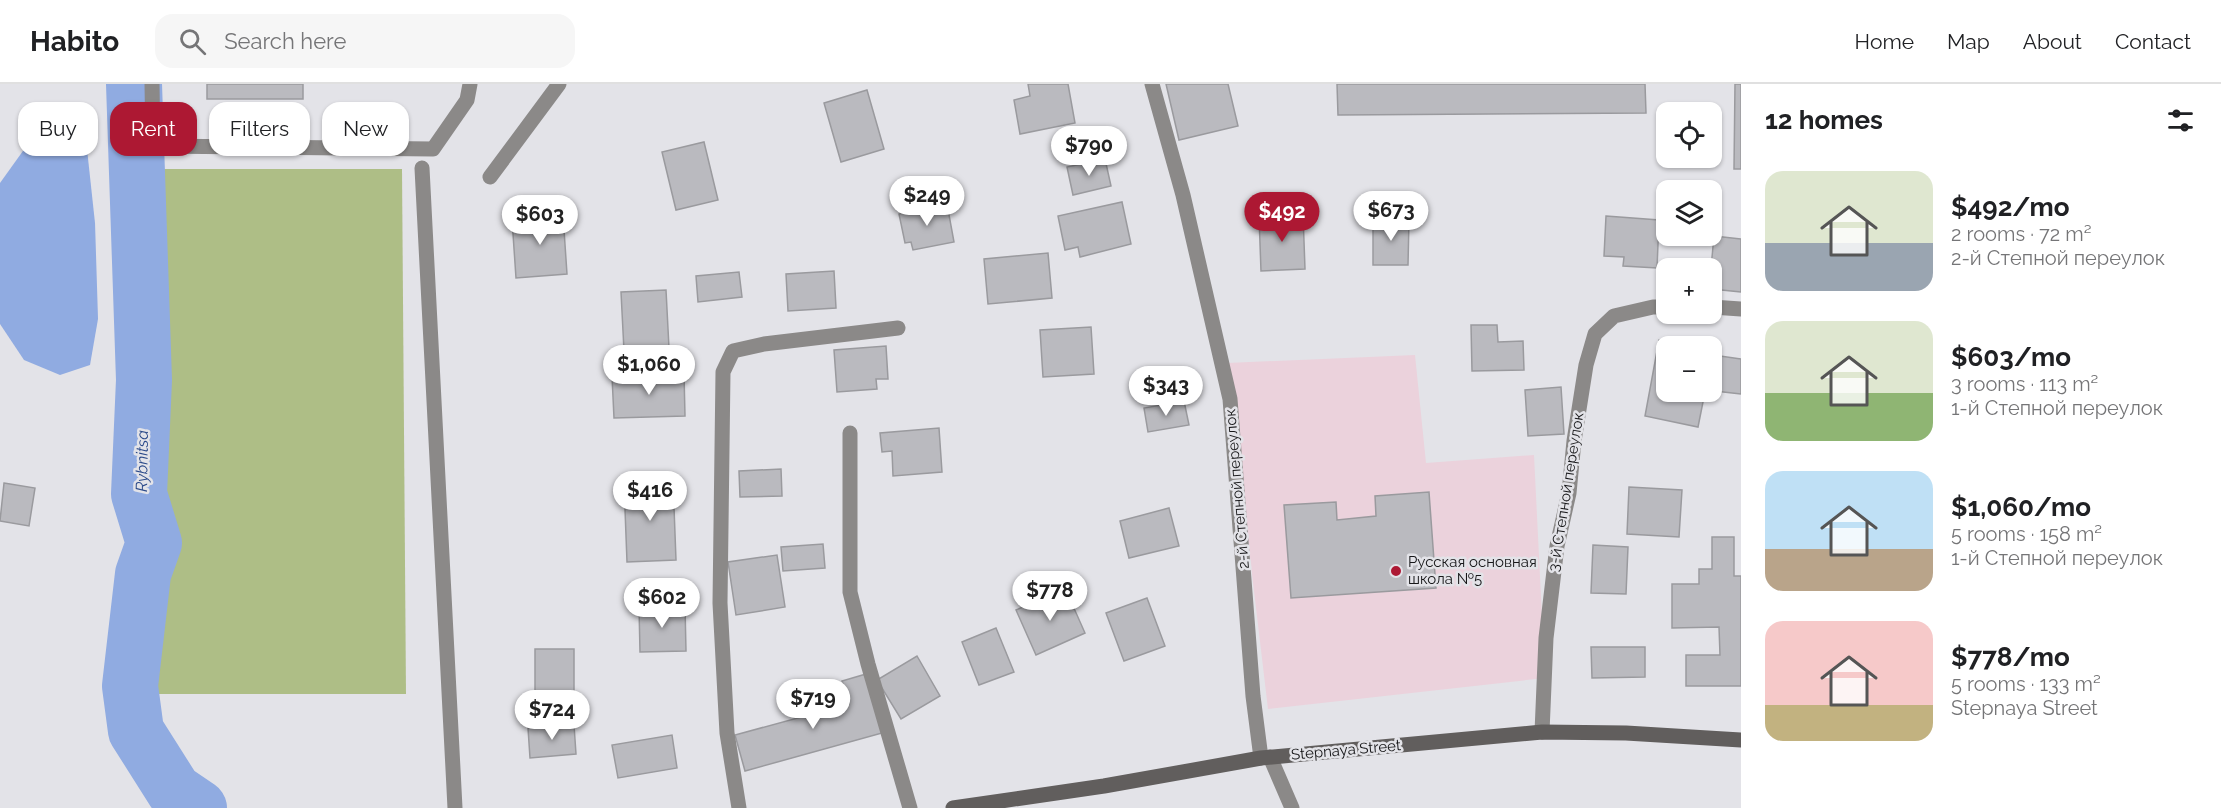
<!DOCTYPE html>
<html lang="en">
<head>
<meta charset="utf-8">
<style>
	body { margin:0; font-family:Raleway,sans-serif; background:#f6f6f6; color:#202124; height:100vh; display:flex; flex-direction:column; font-size:22px; white-space:nowrap }
	* { box-sizing:border-box; margin:0 }
	p { font-size:20px; color:#757577 }
	.icon { flex:none; width:33px; height:33px; fill:none; stroke:currentColor; stroke-width:2; stroke-linecap:round; stroke-linejoin:round }
	.map { position:relative; flex:1; overflow:hidden }
	.drawer { display:flex; flex-direction:column; background:#fff; width:480px }
	.drawer>* { flex:none }
	.top-card { position:absolute; left:18px; top:18px; width:570px; height:54px; display:flex; gap:12px }
	.buttons { position:absolute; left:1656px; top:18px; display:grid; gap:12px }
	.buttons a { display:grid; place-items:center; width:66px; height:66px; border-radius:12px; background:#fff; box-shadow:0 2px 4px #0004; font-size:30px }
	.price { position:absolute; translate:-50% -51px; padding:0 14px; border-radius:21px; background:#fff; color:#222; font-size:20px; line-height:39px; filter:drop-shadow(0 2px 3px #0008) }
	.price::after { content:''; position:absolute; left:50%; top:36px; width:18px; height:14px; margin-left:-9px; background:inherit; clip-path:polygon(0 0,100% 0,50% 100%) }
	.price.current { background:#ad1833; color:#fff }
	ul { padding:0; list-style:none }
	li { display:flex; align-items:center; gap:18px; height:150px; padding:0 24px }
	li span { display:grid; place-items:center; flex:none; width:168px; height:120px; border-radius:18px; color:#555 }
	li>.icon { margin-inline-start:auto }
	span .icon { width:72px; height:72px; fill:#fffc; stroke-width:1 }
	li b { font-size:26px }
	h2 { display:flex; justify-content:space-between; align-items:center; height:72px; padding:0 24px; font-size:26px }
	.chip { padding:0 21px; border-radius:18px; background:#fff; box-shadow:0 2px 4px #0004; font-size:21px; line-height:54px }
	.chip.current { background:#ad1833; color:#fff }
	header { display:flex; align-items:center; gap:36px; box-sizing:border-box; height:84px; padding:0 30px; background:#fff; border-bottom:2px solid #e0e0e0 }
	header strong { font-size:28px }
	nav { display:flex; gap:33px; margin-inline-start:auto; font-size:21px }
	.search { width:420px; height:54px; background:#f6f6f6; display:flex; align-items:center; gap:15px; box-sizing:border-box; padding:0 21px; border-radius:18px; color:#757577; font-size:22px }
	main { display:flex; flex:1; min-height:0 }
	.map>svg:first-child { display:block }
	.education { fill:#ebd2dc }
	.green { fill:#aebe86 }
	.water { fill:#90abe1 }
	.lines { fill:none; stroke-linecap:round; stroke-linejoin:round }
	.river { stroke:#90abe1; stroke-width:56 }
	.building { fill:#bababf; stroke:#9a9a9e; stroke-width:1.5 }
	.service { stroke:#8b8988; stroke-width:15 }
	.minor { stroke:#8b8988; stroke-width:15 }
	.secondary { stroke:#615e5d; stroke-width:15 }
	.poi-dot { fill:#ad1833; stroke:#e3e3e8; stroke-width:2 }
	.labels { text-anchor:middle; dominant-baseline:central; stroke-width:5; stroke-linejoin:round; paint-order:stroke }
	.street-label { font-size:15px; fill:#171719; stroke:#e3e3e8 }
	.poi-label { font-size:15px; fill:#171719; stroke:#e3e3e8; text-anchor:start }
	.water-label { font-size:16px; font-style:italic; fill:#2a4989; stroke:#e3e3e8 }
</style>
</head>
<body>
<header>
<strong>Habito</strong>
<div class="search"><svg class="icon" aria-label="search" viewBox="0 0 24 24"><circle cx="10" cy="10" r="6"/><path d="M15 15l6 6"/></svg>Search here</div>
<nav><a>Home</a><a>Map</a><a>About</a><a>Contact</a></nav>
</header>
<main>
<div class="map">
<svg width="1741" height="724" viewBox="0 0 1741 724">
	<rect width="100%" height="100%" fill="#e3e3e8"/>
	<!-- education -->
	<path class="education" d="M1415 271 1426 379 1534 371 1545 594 1268 625 1227 279Z"/>
	<!-- green -->
	<path class="green" d="M158 85H402L406 610H158Z"/>
	<!-- water -->
	<path class="water" d="M43 39 65 42 87 65 95 139 98 235 90 281 60 291 24 276 0 240V99Z"/>
	<g class="lines">
		<!-- river -->
		<path class="river" d="M134 0 144 296 139 410 154 459 143 490 130 602 136 647 174 707 199 724"/>
	</g>
	<!-- building -->
	<g class="building">
		<rect x="207" y="0" width="96" height="15"/>
		<path d="M1028 0H1068L1075 39 1020 50 1014 16 1030 12Z"/>
		<path d="M1166 0H1228L1238 42 1179 56Z"/>
		<path d="M1337 0H1645L1646 29 1338 31Z"/>
		<path d="M1735 0H1741V85H1734Z"/>
		<path d="M867 6 884 65 841 78 824 19Z"/>
		<path d="M704 58 718 116 676 126 662 68Z"/>
		<path d="M1105 75 1111 102 1073 111 1067 83Z"/>
		<path d="M1122 118 1131 160 1080 173 1078 163 1065 166 1058 132Z"/>
		<path d="M947 120 954 158 913 166 911 158 905 159 899 130Z"/>
		<path d="M1303 130 1305 185 1261 187 1259 132Z"/>
		<path d="M563 131 567 190 516 194 512 135Z"/>
		<path d="M1606 132 1659 136 1657 184 1623 182 1624 173 1604 172Z"/>
		<path d="M1373 136H1409L1408 181H1373Z"/>
		<path d="M1714 152 1741 155V208L1712 205 1711 184Z"/>
		<path d="M1048 169 1052 214 988 220 984 175Z"/>
		<path d="M834 187 836 224 788 227 786 190Z"/>
		<path d="M739 188 742 213 698 218 696 192Z"/>
		<path d="M666 206 669 264 624 267 621 208Z"/>
		<path d="M1471 241H1497L1498 258 1523 257 1524 286 1472 287Z"/>
		<path d="M1091 243 1094 290 1043 293 1040 246Z"/>
		<path d="M1659 256 1692 262H1666V308H1705L1698 343 1645 332Z"/>
		<path d="M886 262 888 295H876L877 305 837 308 834 266Z"/>
		<path d="M1720 272 1741 275V310L1715 307Z"/>
		<path d="M684 290 685 332 614 334 612 292Z"/>
		<path d="M1561 303 1564 350 1528 352 1525 306Z"/>
		<path d="M1184 317 1189 341 1148 348 1144 324Z"/>
		<path d="M939 344 942 388 893 392 892 367 882 368 880 349Z"/>
		<path d="M781 385 782 412 740 413 739 387Z"/>
		<path d="M673 397 676 476 627 478 624 399Z"/>
		<path d="M4 399 35 404 29 442 0 437Z"/>
		<path d="M1629 403 1682 406 1679 453 1627 450Z"/>
		<path d="M1429 408 1436 504 1291 514 1284 421 1336 418 1337 436 1376 432 1375 412Z"/>
		<path d="M1169 424 1179 462 1129 474 1120 437Z"/>
		<path d="M1712 453H1734V492H1741V602H1686V571H1720L1719 543 1672 544V500H1699V485H1712Z"/>
		<path d="M823 460 825 484 783 487 781 463Z"/>
		<path d="M1593 461 1628 463 1626 510 1591 509Z"/>
		<path d="M777 471 785 523 736 531 728 478Z"/>
		<path d="M1065 504 1085 549 1036 571 1016 526Z"/>
		<path d="M1147 514 1165 562 1124 577 1106 529Z"/>
		<path d="M685 522 686 567 640 568 639 523Z"/>
		<path d="M996 544 1014 588 979 601 962 558Z"/>
		<path d="M1591 563H1645V593L1592 594Z"/>
		<rect x="535" y="565" width="39" height="55"/>
		<path d="M917 572 940 612 901 635 877 596Z"/>
		<path d="M866 590 882 649 745 687 735 651 849 620 842 597Z"/>
		<path d="M574 641 576 670 530 674 528 644Z"/>
		<path d="M672 651 677 684 618 694 612 661Z"/>
	</g>
	<g class="lines">
		<!-- service -->
		<g class="service">
			<path d="M152 0 153 62 433 65 467 16 470 0"/>
			<path d="M422 84 455 724"/>
			<path d="M490 93 559 0"/>
			<path d="M850 349V508L868 580 910 724"/>
			<path d="M1270 673 1292 724"/>
		</g>
		<!-- minor -->
		<g class="minor">
			<path d="M1152 0 1183 111 1230 315 1253 612 1261 674"/>
			<path d="M1712 223 1741 225"/>
			<path d="M1542 648 1546 554 1557 462 1569 409 1574 357 1586 281 1595 250 1614 232 1653 223H1666"/>
			<path d="M739 724 727 649 720 519 723 288 733 267 764 260 898 244"/>
		</g>
		<!-- secondary -->
		<path class="secondary" d="M953 724 1104 702 1261 674 1542 648 1626 649 1741 656"/>
	</g>
	<!-- markers -->
	<circle class="poi-dot" cx="1396" cy="487" r="6"/>
	<g class="labels">
		<!-- street labels -->
		<g class="street-label">
			<text transform="translate(1237 405) rotate(-95)">2-й Степной переулок</text>
			<text transform="translate(1566 408) rotate(-81)">3-й Степной переулок</text>
			<text transform="translate(1346 666) rotate(-5)">Stepnaya Street</text>
		</g>
		<!-- poi labels -->
		<g class="poi-label">
			<text x="1408" y="478">Русская основная<tspan x="1408" dy="17">школа №5</tspan></text>
		</g>
		<!-- water labels -->
		<g class="water-label">
			<text transform="translate(142 377) rotate(-89)">Rybnitsa</text>
		</g>
	</g>
</svg>
<div class="buttons">
<a><svg class="icon" aria-label="locate" viewBox="0 0 24 24"><circle cx="12" cy="12" r="6"/><path d="M12 2v4M12 18v4M2 12h4M18 12h4"/></svg></a>
<a><svg class="icon" aria-label="layers" viewBox="0 0 24 24"><path d="M12 4l9 5-9 5-9-5zM3 14l9 5 9-5"/></svg></a>
<a>+</a>
<a>−</a>
</div>
<b class="price" style="left:1089px;top:93px">$790</b>
<b class="price" style="left:927px;top:143px">$249</b>
<b class="price" style="left:1391px;top:158px">$673</b>
<b class="price current" style="left:1282px;top:159px">$492</b>
<b class="price" style="left:540px;top:162px">$603</b>
<b class="price" style="left:649px;top:312px">$1,060</b>
<b class="price" style="left:1166px;top:333px">$343</b>
<b class="price" style="left:650px;top:438px">$416</b>
<b class="price" style="left:1050px;top:538px">$778</b>
<b class="price" style="left:662px;top:545px">$602</b>
<b class="price" style="left:813px;top:646px">$719</b>
<b class="price" style="left:552px;top:657px">$724</b>
<div class="top-card">
<a class="chip">Buy</a>
<a class="chip current">Rent</a>
<a class="chip">Filters</a>
<a class="chip">New</a>
</div>
</div>
<section class="drawer">
<h2>12 homes<svg class="icon" aria-label="filters" viewBox="0 0 24 24"><path d="M4 7h16M4 17h16"/><circle cx="9" cy="7" r="2"/><circle cx="15" cy="17" r="2"/></svg></h2>
<ul>
<li><span style="background:linear-gradient(#dfe7d0 60%,#9aa5b1 0)"><svg class="icon" aria-label="home" viewBox="0 0 24 24"><path d="M3 11l9-7 9 7M6 9v11h12V9"/></svg></span><div><b>$492/mo</b><p>2 rooms · 72 m²</p><p>2-й Степной переулок</p></div></li>
<li><span style="background:linear-gradient(#dfe7d0 60%,#8fb573 0)"><svg class="icon" aria-label="home" viewBox="0 0 24 24"><path d="M3 11l9-7 9 7M6 9v11h12V9"/></svg></span><div><b>$603/mo</b><p>3 rooms · 113 m²</p><p>1-й Степной переулок</p></div></li>
<li><span style="background:linear-gradient(#bfe0f5 65%,#b9a48a 0)"><svg class="icon" aria-label="home" viewBox="0 0 24 24"><path d="M3 11l9-7 9 7M6 9v11h12V9"/></svg></span><div><b>$1,060/mo</b><p>5 rooms · 158 m²</p><p>1-й Степной переулок</p></div></li>
<li><span style="background:linear-gradient(#f6c9c9 70%,#c2b280 0)"><svg class="icon" aria-label="home" viewBox="0 0 24 24"><path d="M3 11l9-7 9 7M6 9v11h12V9"/></svg></span><div><b>$778/mo</b><p>5 rooms · 133 m²</p><p>Stepnaya Street</p></div></li>
</ul>
</section>
</main>
</body>
</html>
